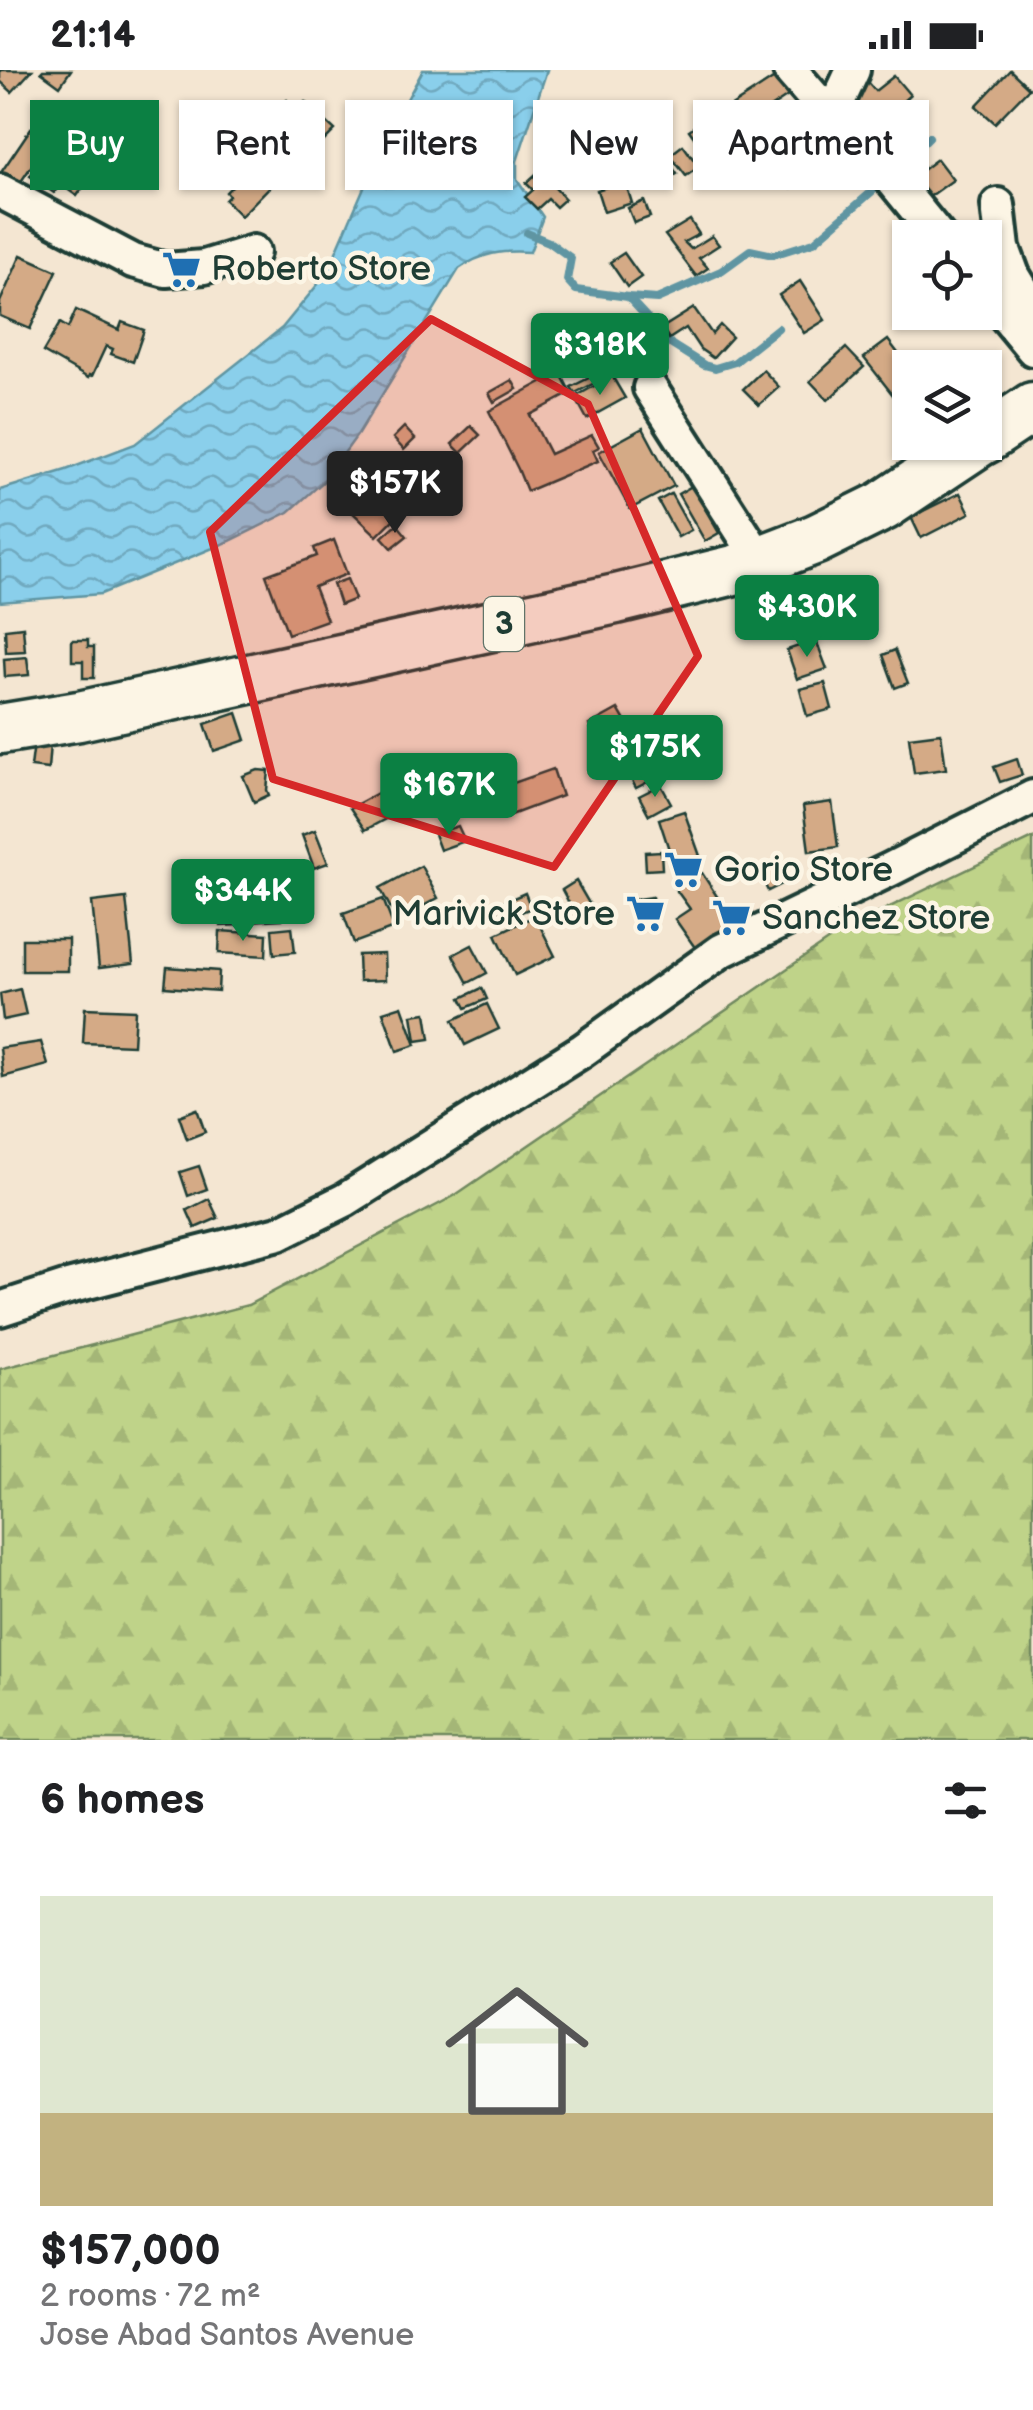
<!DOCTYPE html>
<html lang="en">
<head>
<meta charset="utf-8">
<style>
	body { margin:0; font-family:"Balsamiq Sans",sans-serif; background:#f2f2f2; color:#202124; height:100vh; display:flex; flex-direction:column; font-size:38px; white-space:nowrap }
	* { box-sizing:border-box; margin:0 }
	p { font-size:32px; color:#757577 }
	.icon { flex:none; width:55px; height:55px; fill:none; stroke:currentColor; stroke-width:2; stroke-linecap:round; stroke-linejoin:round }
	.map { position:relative; height:1670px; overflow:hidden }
	.side { display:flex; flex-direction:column; background:#fff; flex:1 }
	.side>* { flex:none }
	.guide { position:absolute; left:30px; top:30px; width:975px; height:90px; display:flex; gap:20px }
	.buttons { position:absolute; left:892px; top:150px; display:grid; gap:20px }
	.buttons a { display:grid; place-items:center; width:110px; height:110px; border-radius:0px; background:#fff; box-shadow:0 2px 8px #0004; font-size:50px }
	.price { position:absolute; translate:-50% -85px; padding:0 22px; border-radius:10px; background:#0b8043; color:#fff; font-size:32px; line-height:65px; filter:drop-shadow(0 2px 5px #0008) }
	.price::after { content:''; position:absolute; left:50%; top:60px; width:30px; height:22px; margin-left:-15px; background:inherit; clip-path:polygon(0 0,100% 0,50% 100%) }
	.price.active { background:#222; color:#fff }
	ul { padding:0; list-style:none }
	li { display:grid; align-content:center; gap:20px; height:530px; padding:0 40px }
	li span { display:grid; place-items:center; height:310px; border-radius:0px; color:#555 }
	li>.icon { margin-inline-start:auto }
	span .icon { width:180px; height:180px; fill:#fffc; stroke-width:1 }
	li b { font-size:42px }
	h2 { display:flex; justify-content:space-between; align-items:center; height:120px; padding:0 40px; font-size:42px }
	.tag { padding:0 35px; border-radius:0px; background:#fff; box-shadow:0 2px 8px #0004; font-size:35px; line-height:90px }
	.tag.active { background:#0b8043; color:#fff }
	.status { display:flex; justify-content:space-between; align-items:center; height:70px; padding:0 50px; background:#fff; direction:ltr }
	.status svg { height:28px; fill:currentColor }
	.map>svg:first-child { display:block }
	.forest { fill:url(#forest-firs); stroke:#6f885e; stroke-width:2.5 }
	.water { fill:url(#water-waves); stroke:#5f95a2; stroke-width:2.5 }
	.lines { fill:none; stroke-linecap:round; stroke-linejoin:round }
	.stream { stroke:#5f95a2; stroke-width:8 }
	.building { fill:#d4aa86; stroke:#1f3d34; stroke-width:2.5 }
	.minor-casing { stroke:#1f3d34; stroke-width:40 }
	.highway-casing { stroke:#1f3d34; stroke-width:55 }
	.minor { stroke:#fcf5e5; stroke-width:32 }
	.highway { stroke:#fcf5e5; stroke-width:48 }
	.marked { fill:#d62828; fill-opacity:0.2; stroke:#d62828; stroke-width:8; stroke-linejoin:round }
	.labels { text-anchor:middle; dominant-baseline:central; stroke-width:9; stroke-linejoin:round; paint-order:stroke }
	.shield { fill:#fcf5e5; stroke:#617469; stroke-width:2.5 }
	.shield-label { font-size:32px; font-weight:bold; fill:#1f3d34 }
	.poi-label { font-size:35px; fill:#1f3d34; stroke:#fcf5e5; text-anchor:start }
</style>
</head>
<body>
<div class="status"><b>21:14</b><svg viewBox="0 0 49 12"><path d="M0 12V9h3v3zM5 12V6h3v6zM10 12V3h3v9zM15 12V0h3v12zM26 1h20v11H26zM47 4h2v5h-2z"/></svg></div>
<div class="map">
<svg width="1033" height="1670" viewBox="0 0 1033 1670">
	<defs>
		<pattern id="forest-firs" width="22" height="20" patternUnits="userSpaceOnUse" patternTransform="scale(2.5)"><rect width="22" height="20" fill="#bfd389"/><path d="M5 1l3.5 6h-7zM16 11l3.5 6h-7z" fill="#a4b677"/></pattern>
		<pattern id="water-waves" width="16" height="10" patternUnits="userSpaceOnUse" patternTransform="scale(2.5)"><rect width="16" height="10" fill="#8acfeb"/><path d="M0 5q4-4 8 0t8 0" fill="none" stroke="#70a9bf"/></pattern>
	</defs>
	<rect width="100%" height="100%" fill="#f4e6d2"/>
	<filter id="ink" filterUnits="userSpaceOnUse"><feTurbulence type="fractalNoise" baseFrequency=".01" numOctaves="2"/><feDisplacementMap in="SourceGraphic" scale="20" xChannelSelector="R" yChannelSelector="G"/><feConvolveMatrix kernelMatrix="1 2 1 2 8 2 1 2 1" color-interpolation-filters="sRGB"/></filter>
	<g filter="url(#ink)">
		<!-- forest -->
		<path class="forest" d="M1033 768V1670H0V1299L248 1235 454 1126 848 857Z"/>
		<!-- water -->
		<path class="water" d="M423 0H547L517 91V109L543 147 530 182C503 180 481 183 459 199L358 364 324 411 289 442 230 471 101 524 0 532V420L66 400 135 374 282 258 327 203 383 73Z"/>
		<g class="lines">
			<!-- stream -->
			<g class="stream">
				<path d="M897 99 929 67"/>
				<path d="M527 163 549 172 571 188 567 210 576 220 628 227 657 229 721 201 750 180 773 185 814 172 883 112"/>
				<path d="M628 227 672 275 704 295 715 298 735 292 778 258"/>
			</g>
		</g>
		<!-- building -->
		<g class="building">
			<path d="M0 0H32L12 22 0 11Z"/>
			<path d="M43 0H71L60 16 41 2Z"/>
			<path d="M1010 0 1029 18 995 53 976 36Z"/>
			<path d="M894 6 910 25 870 60 845 29 867 12 875 21Z"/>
			<path d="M776 7 788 26 735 61 722 42Z"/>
			<path d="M287 30 296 40 305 32 335 60 299 96 295 92 287 100 271 85 279 77 270 67 281 55 271 44Z"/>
			<path d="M805 37 823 61 788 86 770 63Z"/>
			<path d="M705 49 720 70 704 81 689 60Z"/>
			<path d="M31 58 49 70 16 119 0 109V104Z"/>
			<path d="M754 59 763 69 748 82 739 71Z"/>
			<path d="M54 71 79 87 75 93 92 104 77 126 60 114 54 123 30 106Z"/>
			<path d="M683 75 699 97 686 106 670 85Z"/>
			<path d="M851 77 867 95 839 118 824 99Z"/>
			<path d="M662 82 677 104 655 118 641 96Z"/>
			<path d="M244 84 257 98 267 87 283 103 241 146 225 130 229 126 226 122 237 111 227 102Z"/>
			<path d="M632 86 637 100 601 113 596 99Z"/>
			<path d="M937 89 953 110 925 130 909 110Z"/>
			<path d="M793 94 804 107 791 118 781 105Z"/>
			<path d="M536 104 543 112 546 108 565 129 556 137 548 129 537 139 525 127 533 120 526 113Z"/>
			<path d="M625 111 632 133 604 142 597 120Z"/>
			<path d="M644 131 650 147 634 153 628 138Z"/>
			<path d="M690 150 699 164 684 172 691 179 712 166 719 175 699 188 708 198 696 206 665 165Z"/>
			<path d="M624 183 641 207 627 217 610 192Z"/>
			<path d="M21 185 57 201 30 259 0 246V232Z"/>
			<path d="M800 211 825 250 804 263 779 225Z"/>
			<path d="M694 238 712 264 720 255 732 267 713 288 700 279 686 258 669 269 662 258Z"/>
			<path d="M76 240 119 260 122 252 144 260 133 292 111 284 113 279 106 276 92 306 89 305 88 308 43 282 60 253 68 258Z"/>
			<path d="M554 265 571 290 559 298 542 273Z"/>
			<path d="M888 270 910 299V326L900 334 864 288Z"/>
			<path d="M846 278 864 297 828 330 810 311Z"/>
			<path d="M609 298 612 304 575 323 571 317Z"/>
			<path d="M763 300 779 317 759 335 743 319Z"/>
			<path d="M560 302 571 323 530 345 550 384 592 365 599 377 593 380 598 391 527 421 518 399 489 341Z"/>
			<path d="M612 306 625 328 587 349 575 327Z"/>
			<path d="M512 310 517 319 494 332 489 323Z"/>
			<path d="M471 356 480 365 461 383 452 374Z"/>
			<path d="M404 357 415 369 404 380 393 368Z"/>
			<path d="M643 358 674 416 630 439 599 382Z"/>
			<path d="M411 395 429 409 408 429 392 415Z"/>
			<path d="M378 413 404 439 377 466 351 441Z"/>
			<path d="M692 416 719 463 705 471 678 424Z"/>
			<path d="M960 423 970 443 921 468 911 447Z"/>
			<path d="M671 424 691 460 678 467 658 431Z"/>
			<path d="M397 454 407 466 392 478 382 467Z"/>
			<path d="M334 470 347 504 314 517 327 550 288 564 266 505 317 486 314 478Z"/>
			<path d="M347 509 355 529 340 535 333 514Z"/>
			<path d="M802 539 804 558 771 560 770 541Z"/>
			<path d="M23 557 25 581 6 582 5 559Z"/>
			<path d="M72 570H88V577H94V608H83V591H72Z"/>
			<path d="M816 570 827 599 797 609 787 580Z"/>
			<path d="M895 580 908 613 895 618 883 585Z"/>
			<path d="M27 587 29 605 5 607 4 589Z"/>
			<path d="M825 613 832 639 807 646 800 619Z"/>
			<path d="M618 639 628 656 599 673 589 655Z"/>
			<path d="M237 643 246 670 214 681 205 654Z"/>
			<path d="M941 663 946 699 914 703 909 667Z"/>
			<path d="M34 673 50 674 48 699 31 697Z"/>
			<path d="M1017 689 1022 705 1000 712 994 697Z"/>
			<path d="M659 692 665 703 636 718 630 707Z"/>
			<path d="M553 699 562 726 511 745 502 717Z"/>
			<path d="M258 700 269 701 267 720 269 725 254 732 243 706Z"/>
			<path d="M446 701 456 726 439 732 429 707Z"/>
			<path d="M661 715 671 733 649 745 639 726Z"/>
			<path d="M385 719 404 739 365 760 350 738Z"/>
			<path d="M832 732 838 777 809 781 803 736Z"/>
			<path d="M684 741 700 786 674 795 659 749Z"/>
			<path d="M458 756 465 771 440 780 434 764Z"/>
			<path d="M315 760 328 793 314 798 302 765Z"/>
			<path d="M661 781 662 799 646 800 645 782Z"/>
			<path d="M775 792 786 812 768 821 758 801Z"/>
			<path d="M421 796 438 828 397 850 380 818Z"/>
			<path d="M702 803 734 853 696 879 675 849 690 839 674 817Z"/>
			<path d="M576 811 590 835 575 844 562 820Z"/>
			<path d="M279 817 282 849 250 851 248 819Z"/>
			<path d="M239 819 240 855 221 856 219 820Z"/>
			<path d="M525 823 531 838 502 850 495 836Z"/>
			<path d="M652 827 654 841 632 844 630 830Z"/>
			<path d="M126 828 133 894 99 898 92 832Z"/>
			<path d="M383 829 394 858 354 873 343 843Z"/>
			<path d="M535 846 555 886 515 905 496 864Z"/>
			<path d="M292 857 295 882 274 884 272 859Z"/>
			<path d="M220 861 267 864 266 886 219 883Z"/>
			<rect x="22" y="869" width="46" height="32"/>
			<path d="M472 875 487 903 468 913 453 885Z"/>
			<path d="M384 884 385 910 359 911 358 885Z"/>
			<path d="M167 897 219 901 218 921 165 917Z"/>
			<path d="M482 918 487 929 466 938 461 928Z"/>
			<path d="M20 919 26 945 3 950 0 924Z"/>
			<path d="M487 934 499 959 465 975 453 950Z"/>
			<path d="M402 936 416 975 397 981 383 942Z"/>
			<path d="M85 938 135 940 133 975 83 973Z"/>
			<path d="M426 943 430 969 416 971 412 945Z"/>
			<path d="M41 972 48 995 3 1007 0 978Z"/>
			<path d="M197 1039 205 1062 187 1069 179 1046Z"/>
			<path d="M199 1096 207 1119 188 1126 180 1102Z"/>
			<path d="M209 1129 218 1148 195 1158 187 1140Z"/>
		</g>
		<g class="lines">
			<defs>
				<g id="minor">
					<path d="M790 0 831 47 886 102 940 168"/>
					<path d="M831 47 853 0"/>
					<path d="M0 121 133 191 166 200 204 197 253 182"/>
					<path d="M998 135 1003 178 1013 205 1033 238"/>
					<path d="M985 221 1033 279"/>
					<path d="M650 318 760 490"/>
					<path d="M0 1239 68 1217 279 1163 345 1130 583 980 721 881 891 799 1033 727"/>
				</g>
				<g id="highway">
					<path d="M985 369 1033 337"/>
					<path d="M0 659 79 646 616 529 738 499 816 469 883 436 979 372"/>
				</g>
			</defs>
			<!-- minor casing -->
			<use href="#minor" class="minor-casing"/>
			<!-- highway casing -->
			<use href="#highway" class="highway-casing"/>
			<!-- minor -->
			<use href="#minor" class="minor"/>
			<!-- highway -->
			<use href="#highway" class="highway"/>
		</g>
	</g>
	<!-- marked area -->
	<path class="marked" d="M431 249 588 334 698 586 554 797 273 709 210 462Z"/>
	<!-- icons -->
	<defs>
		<symbol id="supermarket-bare" viewBox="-9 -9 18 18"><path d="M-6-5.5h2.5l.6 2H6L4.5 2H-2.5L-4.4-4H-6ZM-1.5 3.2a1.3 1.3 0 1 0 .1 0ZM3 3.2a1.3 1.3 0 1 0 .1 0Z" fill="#1f6fb2" stroke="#fcf5e5" stroke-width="2.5" paint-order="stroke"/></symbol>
	</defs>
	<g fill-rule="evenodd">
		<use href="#supermarket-bare" x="154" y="172" width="55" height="55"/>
		<use href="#supermarket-bare" x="656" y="772" width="55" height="55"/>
		<use href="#supermarket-bare" x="618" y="816" width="55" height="55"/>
		<use href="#supermarket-bare" x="704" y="820" width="55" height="55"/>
	</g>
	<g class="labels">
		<!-- shield labels -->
		<rect class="shield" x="484" y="527" width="40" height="54" rx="8"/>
		<g class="shield-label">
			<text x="504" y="554">3</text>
		</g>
		<!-- poi labels -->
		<g class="poi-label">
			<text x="211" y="199">Roberto Store</text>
			<text x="714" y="800">Gorio Store</text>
			<text x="615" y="844" text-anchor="end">Marivick Store</text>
			<text x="762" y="848">Sanchez Store</text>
		</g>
	</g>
</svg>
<div class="buttons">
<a><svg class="icon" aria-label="locate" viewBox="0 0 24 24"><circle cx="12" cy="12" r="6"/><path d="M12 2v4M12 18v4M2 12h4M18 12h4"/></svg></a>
<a><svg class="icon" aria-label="layers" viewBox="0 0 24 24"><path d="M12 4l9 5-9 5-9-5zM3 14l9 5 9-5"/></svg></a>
</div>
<b class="price" style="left:600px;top:328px">$318K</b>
<b class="price active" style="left:395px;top:466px">$157K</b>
<b class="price" style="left:807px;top:590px">$430K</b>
<b class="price" style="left:655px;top:730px">$175K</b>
<b class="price" style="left:449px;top:768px">$167K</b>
<b class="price" style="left:243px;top:874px">$344K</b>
<div class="guide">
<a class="tag active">Buy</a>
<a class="tag">Rent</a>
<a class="tag">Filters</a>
<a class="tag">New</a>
<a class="tag">Apartment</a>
</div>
</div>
<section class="side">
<h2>6 homes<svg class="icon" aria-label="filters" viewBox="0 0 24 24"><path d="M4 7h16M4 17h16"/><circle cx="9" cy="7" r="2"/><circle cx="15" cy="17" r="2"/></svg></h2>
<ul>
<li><span style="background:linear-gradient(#dfe7d0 70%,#c2b280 0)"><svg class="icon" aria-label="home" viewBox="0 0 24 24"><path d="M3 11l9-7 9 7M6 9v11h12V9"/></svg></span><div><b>$157,000</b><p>2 rooms · 72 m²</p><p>Jose Abad Santos Avenue</p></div></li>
</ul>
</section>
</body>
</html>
